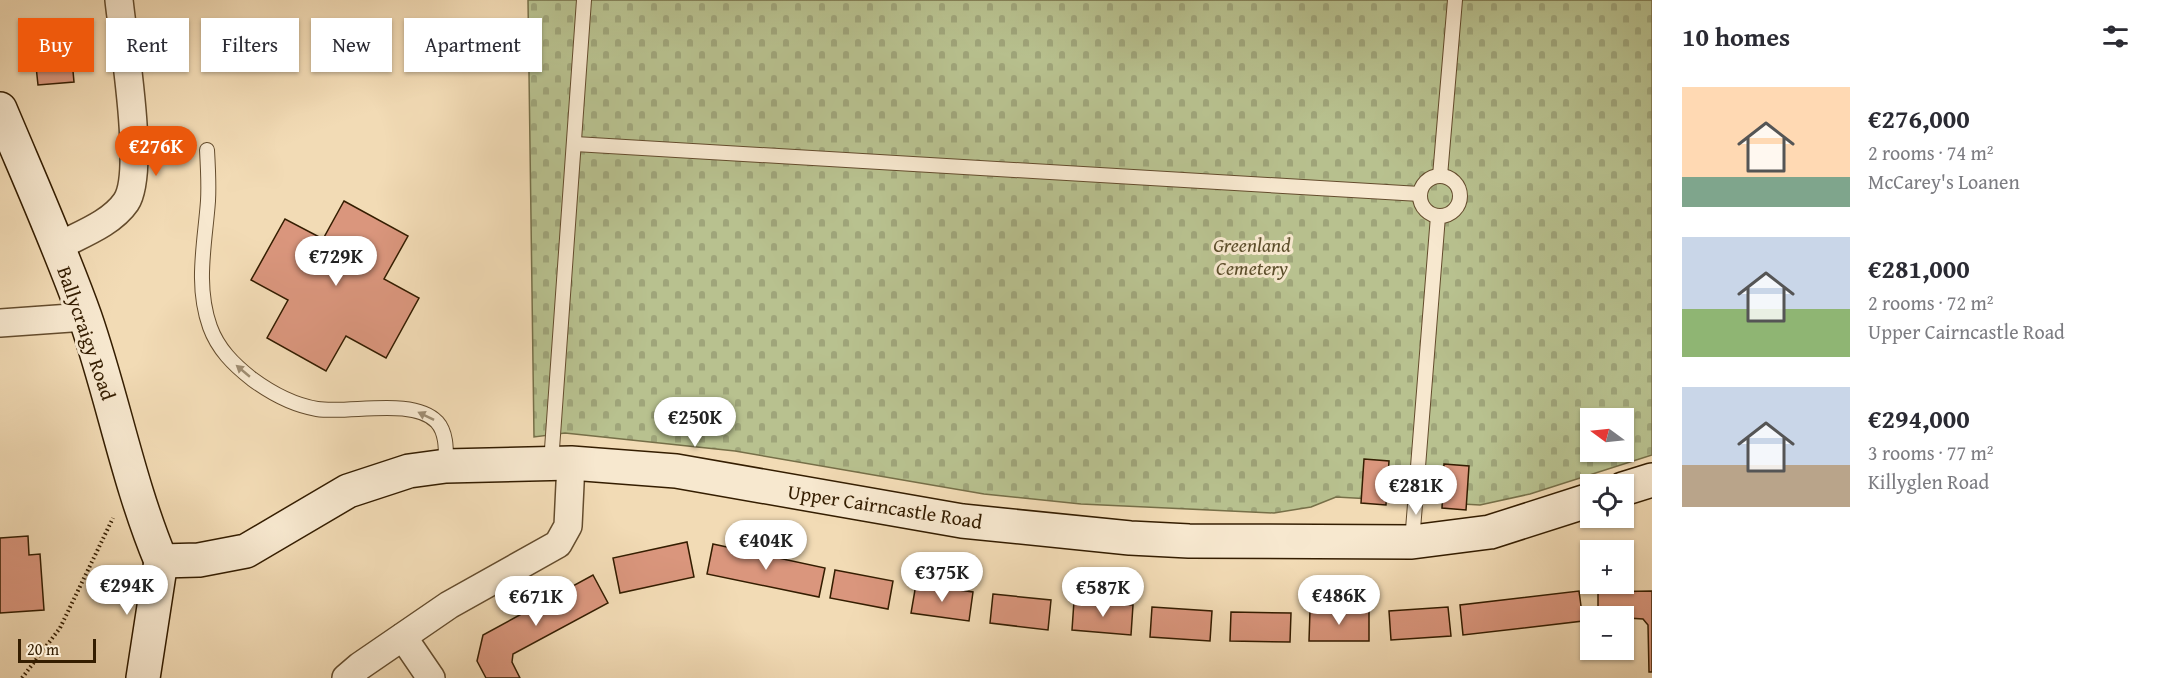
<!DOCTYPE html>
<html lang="en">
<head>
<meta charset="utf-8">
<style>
	body { margin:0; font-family:"Gentium Book Plus",serif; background:#f7f7f7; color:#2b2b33; height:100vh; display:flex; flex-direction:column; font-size:22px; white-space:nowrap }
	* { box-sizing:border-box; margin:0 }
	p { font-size:20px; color:#7c7c81 }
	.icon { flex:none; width:33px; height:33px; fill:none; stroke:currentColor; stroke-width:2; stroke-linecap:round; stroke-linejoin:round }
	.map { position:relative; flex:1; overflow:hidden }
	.panel { display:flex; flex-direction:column; background:#fff; width:510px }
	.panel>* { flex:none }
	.banner { position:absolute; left:18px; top:18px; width:570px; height:54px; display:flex; gap:12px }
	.needle { width:39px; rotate:285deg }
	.buttons { position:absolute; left:1580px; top:408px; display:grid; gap:12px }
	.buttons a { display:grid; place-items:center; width:54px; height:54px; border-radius:0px; background:#fff; box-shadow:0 2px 4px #0004; font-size:30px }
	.scale { position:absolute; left:18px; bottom:15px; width:78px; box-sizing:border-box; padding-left:6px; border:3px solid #341d00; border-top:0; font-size:16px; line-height:21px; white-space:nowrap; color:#341d00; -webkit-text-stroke:4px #f7e8cf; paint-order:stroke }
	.price { position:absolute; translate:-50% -51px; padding:0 14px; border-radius:21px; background:#fff; color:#222; font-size:20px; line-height:39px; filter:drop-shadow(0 2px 3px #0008) }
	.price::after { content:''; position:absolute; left:50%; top:36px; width:18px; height:14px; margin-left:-9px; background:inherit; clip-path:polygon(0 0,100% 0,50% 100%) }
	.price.selected { background:#ea580c; color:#fff }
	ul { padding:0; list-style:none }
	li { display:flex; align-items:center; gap:18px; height:150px; padding:0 30px }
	li span { display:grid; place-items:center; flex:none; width:168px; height:120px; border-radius:0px; color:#555 }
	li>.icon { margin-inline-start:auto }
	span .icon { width:72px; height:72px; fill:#fffc; stroke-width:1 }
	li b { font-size:26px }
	h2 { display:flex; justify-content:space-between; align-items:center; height:72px; padding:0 30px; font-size:26px }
	.tag { padding:0 21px; border-radius:0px; background:#fff; box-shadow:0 2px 4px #0004; font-size:21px; line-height:54px }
	.tag.selected { background:#ea580c; color:#fff }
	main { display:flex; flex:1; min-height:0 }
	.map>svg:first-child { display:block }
	.cemetery { fill:url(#cemetery-stones); stroke:#766f48; stroke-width:1.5; fill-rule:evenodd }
	.building { fill:#da967d; stroke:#341d00; stroke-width:1.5 }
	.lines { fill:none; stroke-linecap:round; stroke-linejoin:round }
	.lane-casing { stroke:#644c2d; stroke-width:16 }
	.street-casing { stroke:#644c2d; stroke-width:30 }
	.secondary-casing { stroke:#341d00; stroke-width:36 }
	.path { stroke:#341d00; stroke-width:4; stroke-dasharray:1.5 3; stroke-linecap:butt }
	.lane { stroke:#f7e8cf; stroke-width:14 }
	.street { stroke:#f7e8cf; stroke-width:27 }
	.secondary { stroke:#f7e8cf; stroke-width:33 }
	.oneway { fill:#9f8d72 }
	.labels { text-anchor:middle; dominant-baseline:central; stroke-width:6; stroke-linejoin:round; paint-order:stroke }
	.park-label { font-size:20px; font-style:italic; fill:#5c4e2b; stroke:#f7e8cf }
	.street-label { font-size:20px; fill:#341d00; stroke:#f7e8cf }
</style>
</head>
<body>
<main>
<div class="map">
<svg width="1652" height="678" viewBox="0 0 1652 678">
	<defs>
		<pattern id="cemetery-stones" width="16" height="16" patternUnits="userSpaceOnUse" patternTransform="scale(1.5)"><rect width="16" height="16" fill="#b8c18f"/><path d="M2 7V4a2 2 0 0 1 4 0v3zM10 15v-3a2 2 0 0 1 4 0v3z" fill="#9fa57a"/></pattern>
	</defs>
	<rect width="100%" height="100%" fill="#f2dbb5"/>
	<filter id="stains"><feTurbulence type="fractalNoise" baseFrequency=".00333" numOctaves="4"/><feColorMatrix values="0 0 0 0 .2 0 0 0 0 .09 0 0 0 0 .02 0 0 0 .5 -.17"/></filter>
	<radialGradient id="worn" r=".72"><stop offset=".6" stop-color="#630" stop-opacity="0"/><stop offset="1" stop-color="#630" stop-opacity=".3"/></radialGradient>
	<!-- cemetery -->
	<path class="cemetery" d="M528 0H1652V455L1530 494 1480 505 1336 497 1311 507 1274 513 1081 504 984 494 735 451 565 433 534 437ZM1590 418H1623V452H1590Z"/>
	<!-- building -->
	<g class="building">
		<path d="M68 24 70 41H76L79 71H73L74 82 38 85 32 28Z"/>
		<path d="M344 201 408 236 384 279 419 298 386 358 346 336 326 371 267 338 288 300 251 280 285 219 323 239Z"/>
		<path d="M1364 459 1389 461 1386 505 1361 503Z"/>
		<path d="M1444 464 1469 466 1466 510 1442 508Z"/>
		<path d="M28 536 29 555 40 554 44 610 0 613V538Z"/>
		<path d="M687 542 694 577 620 593 613 558Z"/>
		<path d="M713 544 825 568 819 597 707 574Z"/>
		<path d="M835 570 893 581 888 609 830 598Z"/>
		<path d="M593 575 608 603 513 654 512 662 520 678H486L477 661 483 635Z"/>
		<path d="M916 584 973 592 969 621 911 613Z"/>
		<path d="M1579 591 1583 621 1463 635 1460 605Z"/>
		<path d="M1652 591V672H1649L1648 625 1643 619 1598 616V592Z"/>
		<path d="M993 594 1051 600 1048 630 990 623Z"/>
		<path d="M1074 601 1133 605 1131 635 1072 630Z"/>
		<path d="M1152 607 1212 611 1210 641 1150 637Z"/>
		<path d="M1448 607 1451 636 1391 640 1389 611Z"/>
		<path d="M1310 610 1369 611V641H1309Z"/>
		<path d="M1231 612 1291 613 1290 642 1230 641Z"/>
	</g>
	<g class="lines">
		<defs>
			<g id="lane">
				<path d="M575 144 1420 194"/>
				<path d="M207 150C208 167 209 184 208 201 205 243 195 285 210 327 218 349 233 364 252 379 271 393 293 405 317 409 350 414 413 397 437 422 447 433 446 451 446 466"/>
				<circle cx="1440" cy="196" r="20"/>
				<path d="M1440 176 1455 0"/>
				<path d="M551 463 584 0"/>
				<path d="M1412 542 1438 216"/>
			</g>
			<g id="street">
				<path d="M57 247C79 235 111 224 126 202 146 172 123 40 119 0"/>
				<path d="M0 323 85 317"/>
				<path d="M403 637 431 678"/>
				<path d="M346 678 360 666 449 605 558 544 568 526 571 463"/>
			</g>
			<g id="secondary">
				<path d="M0 109C29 178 60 247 85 317 113 398 128 482 161 561"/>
				<path d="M1623 489 1652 480"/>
				<path d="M161 561 199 560 246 551 348 491 409 471 446 466 571 463 676 471 962 521 1130 538 1189 541 1412 542 1490 532 1590 500"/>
				<path d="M143 678 161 561"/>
			</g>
		</defs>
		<!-- lane casing -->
		<use href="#lane" class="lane-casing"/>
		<!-- street casing -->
		<use href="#street" class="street-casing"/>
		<!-- secondary casing -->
		<use href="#secondary" class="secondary-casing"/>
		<!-- path -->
		<path class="path" d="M22 678 60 628 113 518"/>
		<!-- lane -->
		<use href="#lane" class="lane"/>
		<!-- street -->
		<use href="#street" class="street"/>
		<!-- secondary -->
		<use href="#secondary" class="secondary"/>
	</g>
	<!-- one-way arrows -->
	<defs><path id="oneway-solid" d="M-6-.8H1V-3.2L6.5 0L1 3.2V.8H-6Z" transform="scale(1.5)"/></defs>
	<g class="oneway">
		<use href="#oneway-solid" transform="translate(243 371) rotate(-140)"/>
		<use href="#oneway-solid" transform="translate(426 416) rotate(-154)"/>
	</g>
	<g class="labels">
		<!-- park labels -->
		<g class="park-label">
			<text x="1252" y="244">Greenland<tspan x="1252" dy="23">Cemetery</tspan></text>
		</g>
		<!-- street labels -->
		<g class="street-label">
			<text transform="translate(87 333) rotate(71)">Ballycraigy Road</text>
			<text transform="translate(885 506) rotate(9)">Upper Cairncastle Road</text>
		</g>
	</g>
	<rect width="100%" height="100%" filter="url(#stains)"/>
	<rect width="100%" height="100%" fill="url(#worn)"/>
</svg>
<div class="buttons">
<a><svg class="needle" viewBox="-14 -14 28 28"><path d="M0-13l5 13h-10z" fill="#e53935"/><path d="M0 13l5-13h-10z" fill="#7c7c81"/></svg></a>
<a><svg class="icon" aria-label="locate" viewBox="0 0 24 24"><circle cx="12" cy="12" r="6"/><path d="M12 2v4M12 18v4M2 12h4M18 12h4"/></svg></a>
<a>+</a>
<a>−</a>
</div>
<div class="scale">20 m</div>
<b class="price selected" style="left:156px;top:177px">€276K</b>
<b class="price" style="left:336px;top:287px">€729K</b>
<b class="price" style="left:695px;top:448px">€250K</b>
<b class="price" style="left:1416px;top:516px">€281K</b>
<b class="price" style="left:766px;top:571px">€404K</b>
<b class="price" style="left:942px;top:603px">€375K</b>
<b class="price" style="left:127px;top:616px">€294K</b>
<b class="price" style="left:1103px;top:618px">€587K</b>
<b class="price" style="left:1339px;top:626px">€486K</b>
<b class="price" style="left:536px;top:627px">€671K</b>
<div class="banner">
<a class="tag selected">Buy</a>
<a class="tag">Rent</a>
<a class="tag">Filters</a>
<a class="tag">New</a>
<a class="tag">Apartment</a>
</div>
</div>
<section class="panel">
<h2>10 homes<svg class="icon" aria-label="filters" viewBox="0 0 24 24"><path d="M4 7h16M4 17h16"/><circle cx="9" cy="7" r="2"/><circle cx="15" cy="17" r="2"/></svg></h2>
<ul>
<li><span style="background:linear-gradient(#ffd9b3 75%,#7fa58c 0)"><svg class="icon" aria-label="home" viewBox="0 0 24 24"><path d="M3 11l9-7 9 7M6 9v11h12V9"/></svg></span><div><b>€276,000</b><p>2 rooms · 74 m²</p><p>McCarey's Loanen</p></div></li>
<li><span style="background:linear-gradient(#c9d6e8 60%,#8fb573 0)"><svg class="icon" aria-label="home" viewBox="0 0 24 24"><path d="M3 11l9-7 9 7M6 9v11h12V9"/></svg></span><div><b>€281,000</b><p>2 rooms · 72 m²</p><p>Upper Cairncastle Road</p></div></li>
<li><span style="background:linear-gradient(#c9d6e8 65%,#b9a48a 0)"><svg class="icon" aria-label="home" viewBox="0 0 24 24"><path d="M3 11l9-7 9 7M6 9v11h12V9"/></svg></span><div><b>€294,000</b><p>3 rooms · 77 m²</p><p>Killyglen Road</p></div></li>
</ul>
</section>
</main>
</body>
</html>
